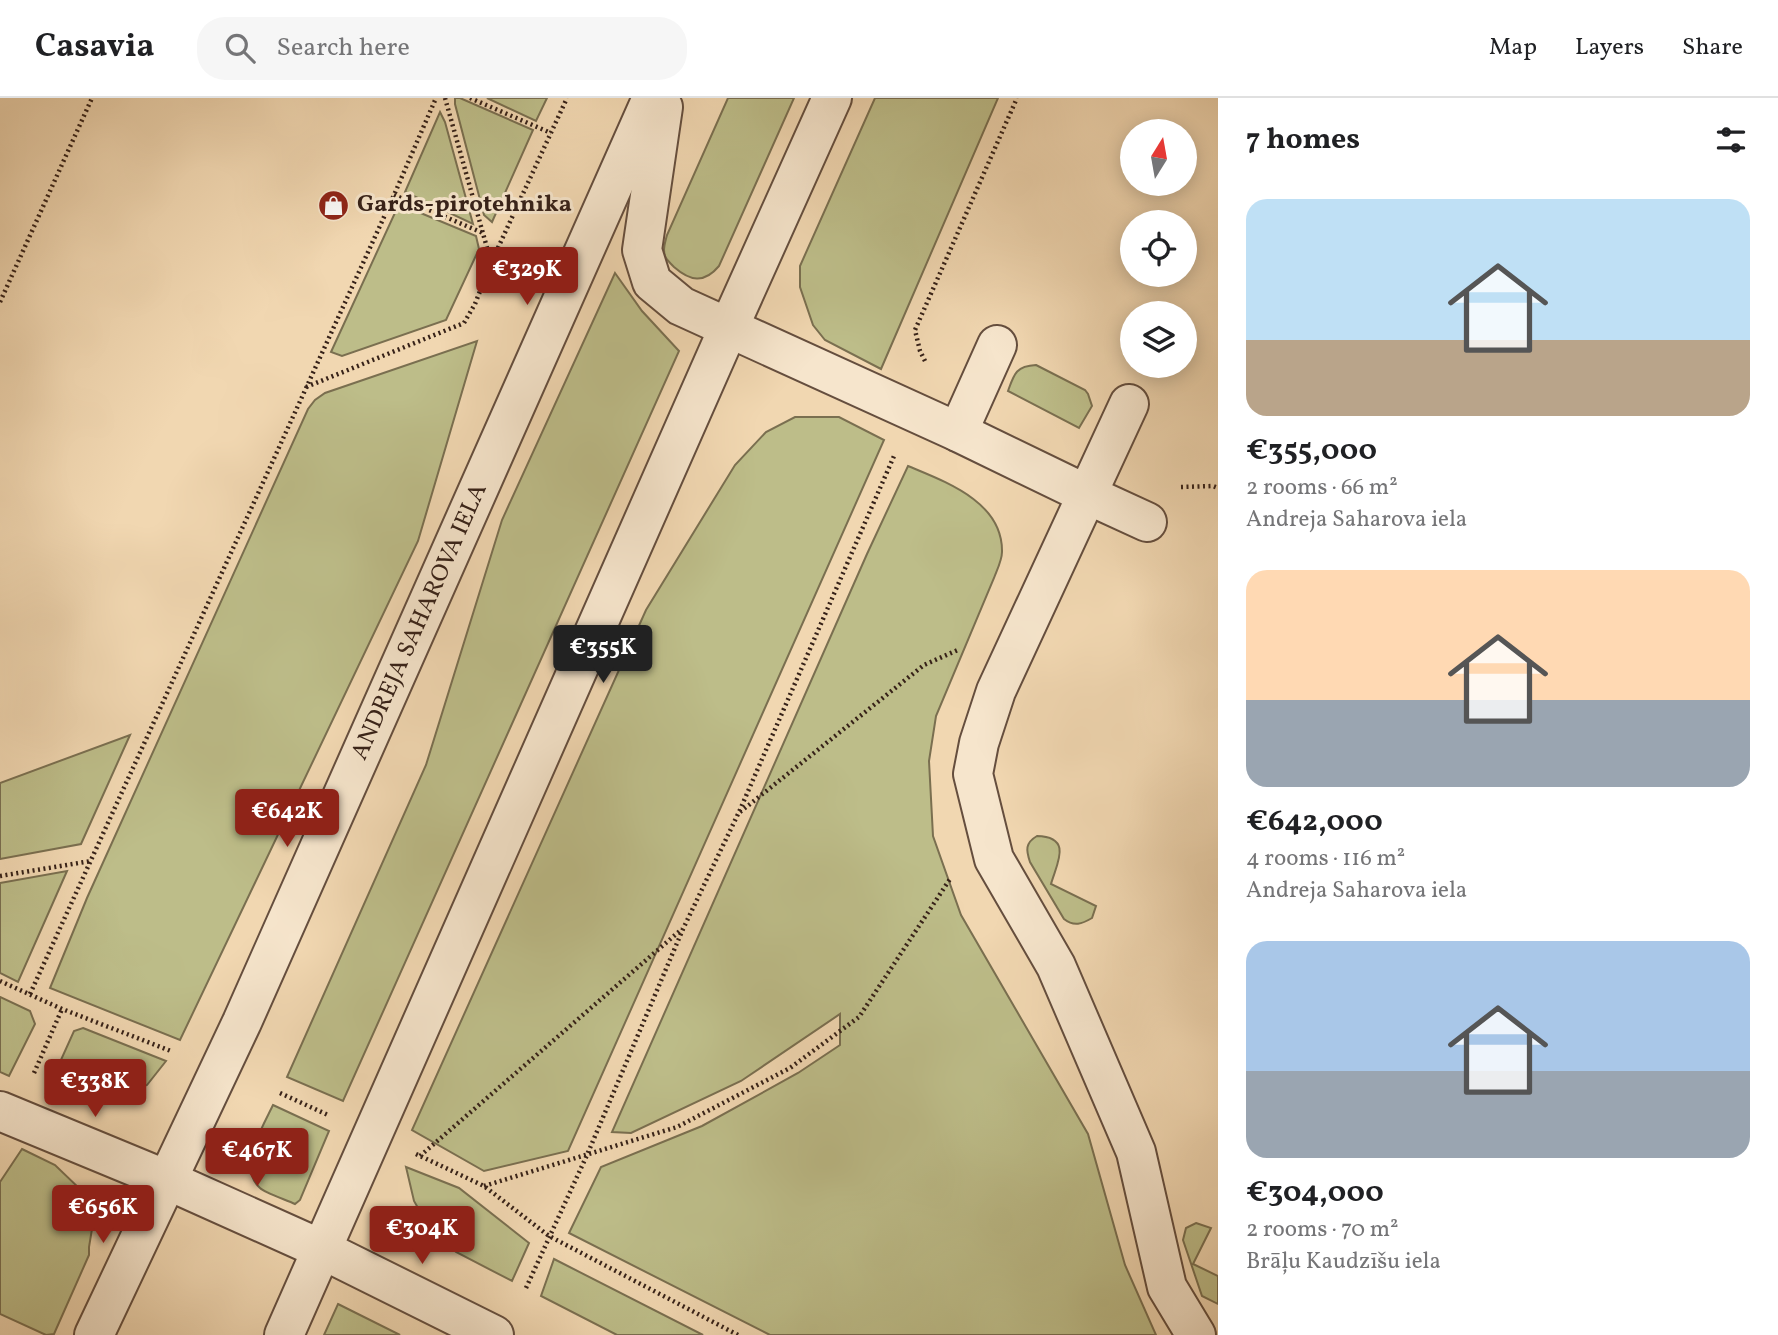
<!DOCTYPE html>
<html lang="en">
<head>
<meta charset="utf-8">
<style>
	body { margin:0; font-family:Vollkorn,serif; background:#f6f6f6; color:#202124; height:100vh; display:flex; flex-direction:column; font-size:26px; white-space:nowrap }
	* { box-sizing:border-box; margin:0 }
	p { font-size:23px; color:#757577 }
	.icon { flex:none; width:38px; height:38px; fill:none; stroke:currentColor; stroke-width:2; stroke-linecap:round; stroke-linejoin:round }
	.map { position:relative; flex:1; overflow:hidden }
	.drawer { display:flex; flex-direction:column; background:#fff; width:560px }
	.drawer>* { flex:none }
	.needle { width:46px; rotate:11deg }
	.tools { position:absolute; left:1120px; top:21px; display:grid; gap:14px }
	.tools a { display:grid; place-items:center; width:77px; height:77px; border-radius:50%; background:#fff; box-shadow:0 4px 18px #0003; font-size:35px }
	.price { position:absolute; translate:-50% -60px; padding:0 16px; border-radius:7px; background:#8f2418; color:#fff; font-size:23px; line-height:46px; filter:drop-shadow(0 2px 4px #0008) }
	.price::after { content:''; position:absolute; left:50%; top:42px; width:21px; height:16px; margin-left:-10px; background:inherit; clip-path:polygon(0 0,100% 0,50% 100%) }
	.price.active { background:#222; color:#fff }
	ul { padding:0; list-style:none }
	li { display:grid; align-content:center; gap:14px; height:371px; padding:0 28px }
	li span { display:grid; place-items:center; height:217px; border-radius:21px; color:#555 }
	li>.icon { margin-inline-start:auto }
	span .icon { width:126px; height:126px; fill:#fffc; stroke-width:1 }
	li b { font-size:30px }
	h2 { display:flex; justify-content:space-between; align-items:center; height:84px; padding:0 28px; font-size:30px }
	header { display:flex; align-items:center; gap:42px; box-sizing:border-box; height:98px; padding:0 35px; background:#fff; border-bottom:2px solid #e0e0e0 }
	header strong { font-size:33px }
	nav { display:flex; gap:38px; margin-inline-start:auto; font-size:24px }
	.search { width:490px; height:63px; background:#f6f6f6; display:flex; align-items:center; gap:18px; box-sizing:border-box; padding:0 24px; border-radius:28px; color:#757577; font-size:26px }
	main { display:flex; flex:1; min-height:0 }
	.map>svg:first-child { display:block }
	.green { fill:#bdbd89; stroke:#7a6f50; stroke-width:2 }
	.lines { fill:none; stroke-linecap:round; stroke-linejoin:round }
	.minor-casing { stroke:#654e3e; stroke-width:42 }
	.path { stroke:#362118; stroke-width:4.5; stroke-dasharray:2 3.5; stroke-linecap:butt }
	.minor { stroke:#f6e5cc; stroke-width:38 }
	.labels { text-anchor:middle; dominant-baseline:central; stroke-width:6; stroke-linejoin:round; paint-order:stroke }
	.poi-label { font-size:24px; font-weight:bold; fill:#362118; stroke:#f6e5cc; text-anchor:start }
	.street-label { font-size:24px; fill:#362118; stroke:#f6e5cc }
</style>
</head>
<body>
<header>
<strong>Casavia</strong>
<div class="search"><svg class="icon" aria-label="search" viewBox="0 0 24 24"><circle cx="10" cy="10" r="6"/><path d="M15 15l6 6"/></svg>Search here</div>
<nav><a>Map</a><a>Layers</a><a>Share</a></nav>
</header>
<main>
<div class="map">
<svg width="1218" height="1237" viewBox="0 0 1218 1237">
	<rect width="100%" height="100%" fill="#f1d7b1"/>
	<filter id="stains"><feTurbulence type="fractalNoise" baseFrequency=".00286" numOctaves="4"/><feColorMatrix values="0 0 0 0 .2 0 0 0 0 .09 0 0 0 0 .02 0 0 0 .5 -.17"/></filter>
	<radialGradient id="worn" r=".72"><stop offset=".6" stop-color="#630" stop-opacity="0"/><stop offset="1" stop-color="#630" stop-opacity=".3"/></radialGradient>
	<!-- green -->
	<g class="green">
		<path d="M455 0H460L533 32 492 124 484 117 455 6Z"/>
		<path d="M487 0H547L536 23Z"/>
		<path d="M728 0H794L719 168C704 186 690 183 674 169 672 167 667 162 666 160 662 153 665 145 667 137Z"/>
		<path d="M875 0H998L881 271 825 242 813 227 800 189V168Z"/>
		<path d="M440 14 445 24 473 126 405 94Z"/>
		<path d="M399 106 476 138 479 151 446 222 342 258 331 254Z"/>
		<path d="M615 175 642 213 679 253 343 1003 287 979 426 667 502 422Z"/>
		<path d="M477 243 418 443 180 942 50 890 87 800 308 311 315 302 325 295Z"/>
		<path d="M1036 267 1085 292 1088 296 1092 308 1079 330 1008 293C1014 276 1016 268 1036 267Z"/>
		<path d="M795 319H839L884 342 568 1053 484 1073 412 1032 646 512 735 367 766 334Z"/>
		<path d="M908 368C946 384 1003 404 1002 454 1002 462 997 472 994 480L936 618 929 663 933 738 961 817 1088 1036 1125 1167 1156 1237H770L569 1135 601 1069 702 1028 798 975 840 947V916L741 983 631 1035 612 1034 867 456Z"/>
		<path d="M130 637 81 746 0 761V685Z"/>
		<path d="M1037 738C1073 739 1057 765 1051 786L1096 808 1092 820C1082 826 1074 829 1064 821L1030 764C1026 752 1025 745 1037 738Z"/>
		<path d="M67 773 18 884 0 875V785Z"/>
		<path d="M0 899 30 913 35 926 9 978 0 974Z"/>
		<path d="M83 930 166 963 147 987 117 999 77 1003 46 995 74 933Z"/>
		<path d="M273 1007 329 1033 300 1102 295 1106C287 1102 265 1095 260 1090 237 1070 263 1028 273 1007Z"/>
		<path d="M22 1051 55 1067 80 1091 94 1119 89 1149V1157L54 1236 46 1237 0 1216V1084Z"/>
		<path d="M406 1069 459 1090 529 1145 512 1183 456 1154 429 1129 414 1103Z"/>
		<path d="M1196 1125 1211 1130 1193 1166 1218 1178V1206L1202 1198 1183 1142 1186 1130Z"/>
		<path d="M554 1161 703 1237H617L541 1198Z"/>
		<path d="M338 1206 400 1237H324Z"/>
	</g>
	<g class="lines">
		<defs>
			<g id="minor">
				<path d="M663 9 642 152 652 184 681 208 958 334 1086 396 1147 424"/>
				<path d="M1129 306 996 593 979 645 973 676 994 761 1056 868 1136 1054 1167 1189 1196 1237"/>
				<path d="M958 334 997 247"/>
				<path d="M0 1013 167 1082 323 1152 494 1237"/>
				<path d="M94 1237 242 924 652 0"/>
				<path d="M284 1237 729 229 832 0"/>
			</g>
		</defs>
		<!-- minor casing -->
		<use href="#minor" class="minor-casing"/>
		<!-- path -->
		<g class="path">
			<path d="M445 0 491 164"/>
			<path d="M470 0 551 35"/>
			<path d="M394 97 483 135"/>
			<path d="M0 204 92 0"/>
			<path d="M925 263 920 253 915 232 1017 0"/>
			<path d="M306 289 464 225 475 206 491 165 567 0"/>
			<path d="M1181 389 1213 388 1218 390"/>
			<path d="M740 714 924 567 960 551"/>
			<path d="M0 778 91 763"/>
			<path d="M0 883 62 911 171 953"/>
			<path d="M30 896 394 97 436 0"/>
			<path d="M34 975 62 911"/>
			<path d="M280 995 328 1017"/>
			<path d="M416 1056 484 1088 549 1138 738 1237"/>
			<path d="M420 1058 682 831"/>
			<path d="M484 1088 677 1029 790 970 859 919 950 781"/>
			<path d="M526 1190 587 1057 683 831 739 714 894 358"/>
		</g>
		<!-- minor -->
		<use href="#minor" class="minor"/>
	</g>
	<!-- icons -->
	<defs>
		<symbol id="shop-disc" viewBox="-11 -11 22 22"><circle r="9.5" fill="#8f2418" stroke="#f6e5cc"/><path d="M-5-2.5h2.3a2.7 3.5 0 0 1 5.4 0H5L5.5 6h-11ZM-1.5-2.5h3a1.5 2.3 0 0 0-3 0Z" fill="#fff"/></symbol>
	</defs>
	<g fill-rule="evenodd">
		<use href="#shop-disc" x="316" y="90" width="35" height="35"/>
	</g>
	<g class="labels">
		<!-- poi labels -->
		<g class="poi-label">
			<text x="357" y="107">Gards-pirotehnika</text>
		</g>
		<!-- street labels -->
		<g class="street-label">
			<text transform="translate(420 524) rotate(-66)">ANDREJA SAHAROVA IELA</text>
		</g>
	</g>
	<rect width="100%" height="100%" filter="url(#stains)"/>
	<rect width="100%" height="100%" fill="url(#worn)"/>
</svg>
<div class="tools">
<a><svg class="needle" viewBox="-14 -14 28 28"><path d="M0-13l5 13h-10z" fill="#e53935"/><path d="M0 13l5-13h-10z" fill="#757577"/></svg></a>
<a><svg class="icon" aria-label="locate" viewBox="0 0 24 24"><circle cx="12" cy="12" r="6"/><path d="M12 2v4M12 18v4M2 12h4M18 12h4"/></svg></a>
<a><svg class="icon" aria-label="layers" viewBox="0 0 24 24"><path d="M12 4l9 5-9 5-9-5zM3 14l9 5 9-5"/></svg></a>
</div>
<b class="price" style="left:527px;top:209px">€329K</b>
<b class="price active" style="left:603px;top:587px">€355K</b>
<b class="price" style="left:287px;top:751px">€642K</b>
<b class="price" style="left:95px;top:1021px">€338K</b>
<b class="price" style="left:257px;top:1090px">€467K</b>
<b class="price" style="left:103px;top:1147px">€656K</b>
<b class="price" style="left:422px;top:1168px">€304K</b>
</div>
<section class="drawer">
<h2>7 homes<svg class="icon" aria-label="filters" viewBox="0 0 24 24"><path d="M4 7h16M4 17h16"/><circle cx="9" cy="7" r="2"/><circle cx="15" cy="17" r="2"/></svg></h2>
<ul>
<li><span style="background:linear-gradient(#bfe0f5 65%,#b9a48a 0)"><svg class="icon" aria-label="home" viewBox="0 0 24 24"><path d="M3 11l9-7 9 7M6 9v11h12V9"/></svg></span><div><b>€355,000</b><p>2 rooms · 66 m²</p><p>Andreja Saharova iela</p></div></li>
<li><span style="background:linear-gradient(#ffd9b3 60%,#9aa5b1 0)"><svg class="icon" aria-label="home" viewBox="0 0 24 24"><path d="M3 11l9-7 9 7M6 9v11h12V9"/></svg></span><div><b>€642,000</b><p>4 rooms · 116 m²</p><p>Andreja Saharova iela</p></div></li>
<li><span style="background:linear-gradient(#a9c7e8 60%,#9aa5b1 0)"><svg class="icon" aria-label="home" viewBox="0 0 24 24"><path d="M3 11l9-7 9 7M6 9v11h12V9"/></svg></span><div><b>€304,000</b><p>2 rooms · 70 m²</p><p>Brāļu Kaudzīšu iela</p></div></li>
</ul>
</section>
</main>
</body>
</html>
